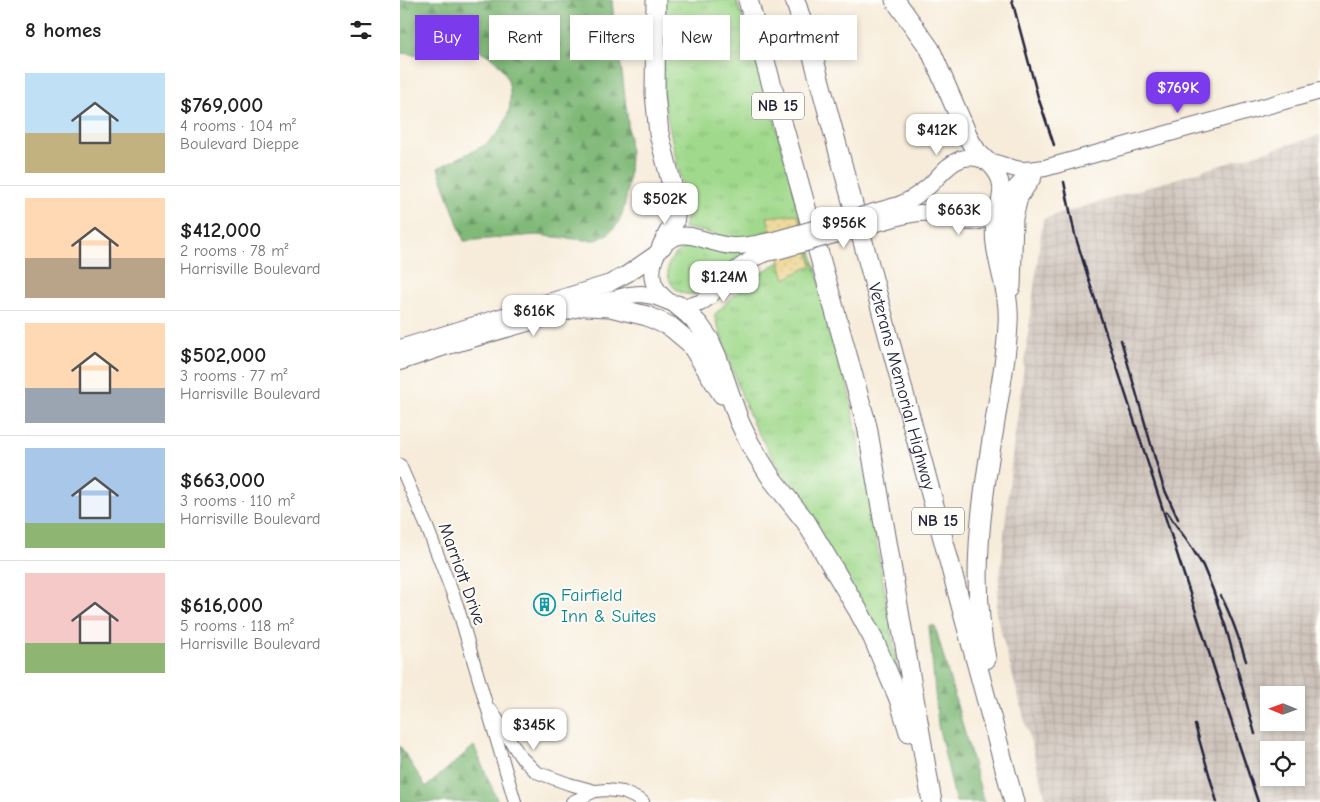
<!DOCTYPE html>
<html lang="en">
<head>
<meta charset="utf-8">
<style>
	body { margin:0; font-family:"Comic Neue",sans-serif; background:#f6f6f6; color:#222; height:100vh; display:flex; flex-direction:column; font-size:19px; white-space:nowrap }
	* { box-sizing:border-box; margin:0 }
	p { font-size:16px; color:#767676 }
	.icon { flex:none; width:28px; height:28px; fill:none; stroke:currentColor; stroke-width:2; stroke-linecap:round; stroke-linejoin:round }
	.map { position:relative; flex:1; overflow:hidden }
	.details { display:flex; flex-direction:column; background:#fff; width:400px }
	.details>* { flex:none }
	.top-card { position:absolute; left:15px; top:15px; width:475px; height:45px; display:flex; gap:10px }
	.needle { width:32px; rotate:271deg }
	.fabs { position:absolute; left:860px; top:686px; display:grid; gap:10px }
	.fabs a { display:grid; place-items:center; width:45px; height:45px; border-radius:0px; background:#fff; box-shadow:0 2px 8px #0003; font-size:25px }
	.price { position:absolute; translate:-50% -42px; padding:0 11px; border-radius:10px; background:#fff; color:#222; font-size:16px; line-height:32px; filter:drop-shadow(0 1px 2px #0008) }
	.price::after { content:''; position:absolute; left:50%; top:30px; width:15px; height:11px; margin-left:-8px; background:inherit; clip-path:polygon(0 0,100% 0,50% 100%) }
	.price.current { background:#7c3aed; color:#fff }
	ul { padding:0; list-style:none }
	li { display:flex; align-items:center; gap:15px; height:125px; padding:0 25px }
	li+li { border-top:1px solid #e0e0e0 }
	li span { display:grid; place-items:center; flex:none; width:140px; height:100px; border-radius:0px; color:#555 }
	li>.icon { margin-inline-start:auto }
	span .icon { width:60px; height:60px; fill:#fffc; stroke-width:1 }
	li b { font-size:21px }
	h2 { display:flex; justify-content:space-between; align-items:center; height:60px; padding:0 25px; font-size:21px }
	.pill { padding:0 18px; border-radius:0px; background:#fff; box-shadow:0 2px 8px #0003; font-size:18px; line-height:45px }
	.pill.current { background:#7c3aed; color:#fff }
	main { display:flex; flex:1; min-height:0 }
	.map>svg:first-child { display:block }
	.industrial { fill:url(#industrial-grid); fill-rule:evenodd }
	.grass { fill:url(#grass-tufts); stroke:#617e64 }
	.forest { fill:url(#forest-firs); stroke:#516e5a }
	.sand { fill:url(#sand-dots); stroke:#887e6c }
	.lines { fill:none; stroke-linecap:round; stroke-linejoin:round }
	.minor-casing { stroke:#6d6973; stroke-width:14 }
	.major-casing { stroke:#6d6973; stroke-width:18 }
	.highway-casing { stroke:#6d6973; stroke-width:21 }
	.minor { stroke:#fff; stroke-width:12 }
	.major { stroke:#fff; stroke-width:16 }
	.highway { stroke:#fff; stroke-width:19 }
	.rail { stroke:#22223b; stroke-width:2.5 }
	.major-bridge-casing { stroke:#6d6973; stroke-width:18; stroke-linecap:butt }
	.major-bridge { stroke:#fff; stroke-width:16 }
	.labels { text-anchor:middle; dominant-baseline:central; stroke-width:4; stroke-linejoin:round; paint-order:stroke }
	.shield { fill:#fdfcf7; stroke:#646373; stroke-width:1 }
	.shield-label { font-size:16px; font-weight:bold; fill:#22223b }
	.street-label { font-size:18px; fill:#22223b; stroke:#fdfcf7 }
	.culture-label { font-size:18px; fill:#0d838f; stroke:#fdfcf7; text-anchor:start }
</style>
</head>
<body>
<main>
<section class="details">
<h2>8 homes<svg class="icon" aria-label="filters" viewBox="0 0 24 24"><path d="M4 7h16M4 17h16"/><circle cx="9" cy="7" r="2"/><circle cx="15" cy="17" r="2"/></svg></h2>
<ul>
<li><span style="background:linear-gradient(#bfe0f5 60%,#c2b280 0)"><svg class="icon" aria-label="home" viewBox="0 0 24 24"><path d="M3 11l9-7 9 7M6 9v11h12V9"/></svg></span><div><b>$769,000</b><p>4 rooms · 104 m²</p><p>Boulevard Dieppe</p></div></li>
<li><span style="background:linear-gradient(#ffd9b3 60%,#b9a48a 0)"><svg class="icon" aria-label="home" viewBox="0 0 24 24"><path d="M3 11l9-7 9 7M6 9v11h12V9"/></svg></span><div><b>$412,000</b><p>2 rooms · 78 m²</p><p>Harrisville Boulevard</p></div></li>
<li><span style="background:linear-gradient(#ffd9b3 65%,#9aa5b1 0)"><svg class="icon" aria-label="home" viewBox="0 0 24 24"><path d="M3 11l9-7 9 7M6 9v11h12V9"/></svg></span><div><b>$502,000</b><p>3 rooms · 77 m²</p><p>Harrisville Boulevard</p></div></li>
<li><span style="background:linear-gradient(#a9c7e8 75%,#8fb573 0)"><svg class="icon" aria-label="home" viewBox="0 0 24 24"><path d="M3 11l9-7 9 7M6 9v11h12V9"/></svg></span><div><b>$663,000</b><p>3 rooms · 110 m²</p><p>Harrisville Boulevard</p></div></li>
<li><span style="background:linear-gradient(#f6c9c9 70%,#8fb573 0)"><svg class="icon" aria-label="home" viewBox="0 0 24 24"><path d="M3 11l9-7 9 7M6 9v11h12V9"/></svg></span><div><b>$616,000</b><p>5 rooms · 118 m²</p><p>Harrisville Boulevard</p></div></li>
</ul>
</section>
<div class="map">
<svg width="920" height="802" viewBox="0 0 920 802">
	<defs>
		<pattern id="industrial-grid" width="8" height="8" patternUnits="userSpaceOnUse" patternTransform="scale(1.25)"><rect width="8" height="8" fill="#cdc2b9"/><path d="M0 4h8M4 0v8" fill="none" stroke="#b0a6a0"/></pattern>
		<pattern id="grass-tufts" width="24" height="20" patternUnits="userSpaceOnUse" patternTransform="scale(1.25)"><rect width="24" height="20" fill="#a0d98c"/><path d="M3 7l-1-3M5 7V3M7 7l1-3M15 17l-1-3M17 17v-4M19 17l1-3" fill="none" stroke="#8aba7a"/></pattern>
		<pattern id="forest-firs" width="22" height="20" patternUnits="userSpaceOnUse" patternTransform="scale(1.25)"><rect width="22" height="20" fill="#80b978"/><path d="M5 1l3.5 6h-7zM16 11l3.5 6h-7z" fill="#689664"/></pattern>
		<pattern id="sand-dots" width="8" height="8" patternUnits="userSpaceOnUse" patternTransform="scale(1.25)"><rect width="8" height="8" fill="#eeda9e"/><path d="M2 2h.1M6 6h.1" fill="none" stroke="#ccbb89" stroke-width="1.8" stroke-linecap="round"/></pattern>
	</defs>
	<rect width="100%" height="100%" fill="#fdfcf7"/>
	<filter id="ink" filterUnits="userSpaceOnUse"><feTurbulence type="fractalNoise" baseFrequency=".02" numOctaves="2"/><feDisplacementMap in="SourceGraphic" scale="10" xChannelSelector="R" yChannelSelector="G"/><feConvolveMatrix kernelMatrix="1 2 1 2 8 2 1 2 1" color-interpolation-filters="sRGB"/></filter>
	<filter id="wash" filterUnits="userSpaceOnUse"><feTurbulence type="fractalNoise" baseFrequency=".0096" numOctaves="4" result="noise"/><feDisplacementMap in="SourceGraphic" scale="20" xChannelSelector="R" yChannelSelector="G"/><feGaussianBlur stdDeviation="1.12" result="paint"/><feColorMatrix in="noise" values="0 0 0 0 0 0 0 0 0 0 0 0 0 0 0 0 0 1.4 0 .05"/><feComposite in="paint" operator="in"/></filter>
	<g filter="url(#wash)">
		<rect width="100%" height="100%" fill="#f7ecda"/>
		<!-- industrial -->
		<path class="industrial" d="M920 135V802H647L596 614 612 458 643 219ZM869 695H896V722H869ZM869 750H896V778H869Z"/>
		<!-- grass -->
		<g class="grass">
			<path d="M260 0H336L356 53 446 378 467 486 499 678 403 509 353 424 337 383 314 315C335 295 353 275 380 262L385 278 368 217 372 234C364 235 356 239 348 239 326 241 306 230 284 228L287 215 288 204 277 164 264 101Z"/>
			<path d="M303 245 346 252 348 256C338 264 328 272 318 280 314 284 310 288 306 290 269 312 244 248 303 245Z"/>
		</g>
		<!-- forest -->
		<g class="forest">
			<path d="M0 0H212L215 32 222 72 228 123 230 154 229 177 226 200 222 214 217 225 207 235 196 240H185L136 235 64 241 38 168 83 146C98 136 109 121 110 102 113 65 85 44 49 47 38 47 29 54 19 55 13 55 6 53 0 53Z"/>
			<path d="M529 626H535L584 802H556L538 725Z"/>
			<path d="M0 746 26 787 74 746 98 802H0Z"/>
		</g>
		<!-- sand -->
		<path class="sand" d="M398 214 412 265 385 279 367 217Z"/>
	</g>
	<g filter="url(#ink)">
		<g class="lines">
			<defs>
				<g id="minor">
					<path d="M0 465 27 527 57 605 115 802"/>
					<path d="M92 711 120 756 136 772 169 784 195 791 207 790 223 792 238 799 243 802"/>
					<path d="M172 802 195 791"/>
				</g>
				<g id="major">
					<path d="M585 160C601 174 605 186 598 207"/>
					<path d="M499 205C510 200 520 194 529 186 539 177 547 164 561 159 578 153 604 168 622 170 629 170 638 169 645 168L920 91"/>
					<path d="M502 216C511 214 520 212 529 213 549 215 570 229 589 217 603 208 610 190 624 180"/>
					<path d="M268 301C256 291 250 282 253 265 256 247 272 233 291 236 305 239 318 245 332 246 346 247 360 243 374 240"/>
					<path d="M0 348 210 283 227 274 256 254"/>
					<path d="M0 362 48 346 186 306 229 295 241 294 254 296 277 305 289 306 300 303 309 297 329 275 340 267 352 259 366 253 377 251"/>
				</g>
				<g id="highway">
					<path d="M256 0 255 94 259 134 277 205 274 222 262 246"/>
					<path d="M348 0 467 426 532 802"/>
					<path id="s1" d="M395 0 414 60 614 802"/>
					<path d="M495 0 530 49 570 141 577 152 585 160"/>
					<path d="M611 287 613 218 618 197 632 176"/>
					<path d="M277 305 288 314 299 325 309 339 317 357 339 421 350 444 372 479 406 522 459 612 473 638 484 664 499 699 509 732"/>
					<path d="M186 306 210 307 247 316 271 327 290 343 322 394"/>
					<path d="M586 659C570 582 581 504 594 428 599 393 607 358 608 323 610 295 599 270 596 244 594 232 596 221 597 210"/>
				</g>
			</defs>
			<!-- minor casing -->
			<use href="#minor" class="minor-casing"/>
			<!-- major casing -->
			<use href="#major" class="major-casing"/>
			<!-- highway casing -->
			<use href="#highway" class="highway-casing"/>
			<!-- minor -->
			<use href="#minor" class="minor"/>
			<!-- major -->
			<use href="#major" class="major"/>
			<!-- highway -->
			<use href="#highway" class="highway"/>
			<!-- rail -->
			<g class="rail">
				<path d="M612 0 638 97 654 145"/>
				<path d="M664 182 675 235 693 293 823 696 858 802"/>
				<path d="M721 340 763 486 778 519"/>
				<path d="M767 512 792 548 803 566 813 590 826 628 855 734"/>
				<path d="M821 596C832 617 839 638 846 661"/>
				<path d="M795 725 817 802"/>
			</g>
			<defs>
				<g id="major-bridge">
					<path d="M374 240 499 205"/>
					<path d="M377 251 502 216"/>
				</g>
			</defs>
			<!-- major-bridge casing -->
			<use href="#major-bridge" class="major-bridge-casing"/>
			<!-- major-bridge -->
			<use href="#major-bridge" class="major-bridge"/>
		</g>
	</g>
	<!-- icons -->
	<defs>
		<symbol id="building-ring" viewBox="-11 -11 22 22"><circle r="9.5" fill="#fdfcf7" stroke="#0f9aa8" stroke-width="1.5"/><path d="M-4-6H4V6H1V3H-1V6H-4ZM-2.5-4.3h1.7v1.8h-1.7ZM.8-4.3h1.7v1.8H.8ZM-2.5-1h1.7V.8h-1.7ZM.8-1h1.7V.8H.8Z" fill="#0f9aa8"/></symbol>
	</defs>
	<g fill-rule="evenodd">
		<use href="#building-ring" x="132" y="592" width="25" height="25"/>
	</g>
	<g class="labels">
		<!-- shield labels -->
		<g class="shield">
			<rect x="352" y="92.5" width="52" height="27" rx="4"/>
			<rect x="512" y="507.5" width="52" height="27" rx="4"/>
		</g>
		<g class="shield-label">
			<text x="378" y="106">NB 15</text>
			<text x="538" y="521">NB 15</text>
		</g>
		<!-- street labels -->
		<g class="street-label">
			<text stroke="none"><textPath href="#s1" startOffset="401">Veterans Memorial Highway</textPath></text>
			<text transform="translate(62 574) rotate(70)">Marriott Drive</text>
		</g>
		<!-- culture labels -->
		<g class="culture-label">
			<text x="161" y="595">Fairfield<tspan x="161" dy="21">Inn &amp; Suites</tspan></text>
		</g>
	</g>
</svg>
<div class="fabs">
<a><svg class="needle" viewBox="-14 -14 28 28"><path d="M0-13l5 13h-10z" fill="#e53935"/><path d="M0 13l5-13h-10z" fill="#767676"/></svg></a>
<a><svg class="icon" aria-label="locate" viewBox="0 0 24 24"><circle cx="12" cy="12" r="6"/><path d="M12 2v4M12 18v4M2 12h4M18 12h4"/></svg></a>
</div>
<b class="price current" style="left:778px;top:114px">$769K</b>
<b class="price" style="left:537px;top:156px">$412K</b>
<b class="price" style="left:265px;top:225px">$502K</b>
<b class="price" style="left:559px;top:236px">$663K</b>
<b class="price" style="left:444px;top:249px">$956K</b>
<b class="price" style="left:324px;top:303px">$1.24M</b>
<b class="price" style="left:134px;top:337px">$616K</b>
<b class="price" style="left:134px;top:751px">$345K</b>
<div class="top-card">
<a class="pill current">Buy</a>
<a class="pill">Rent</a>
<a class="pill">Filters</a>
<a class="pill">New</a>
<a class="pill">Apartment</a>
</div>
</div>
</main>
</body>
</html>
